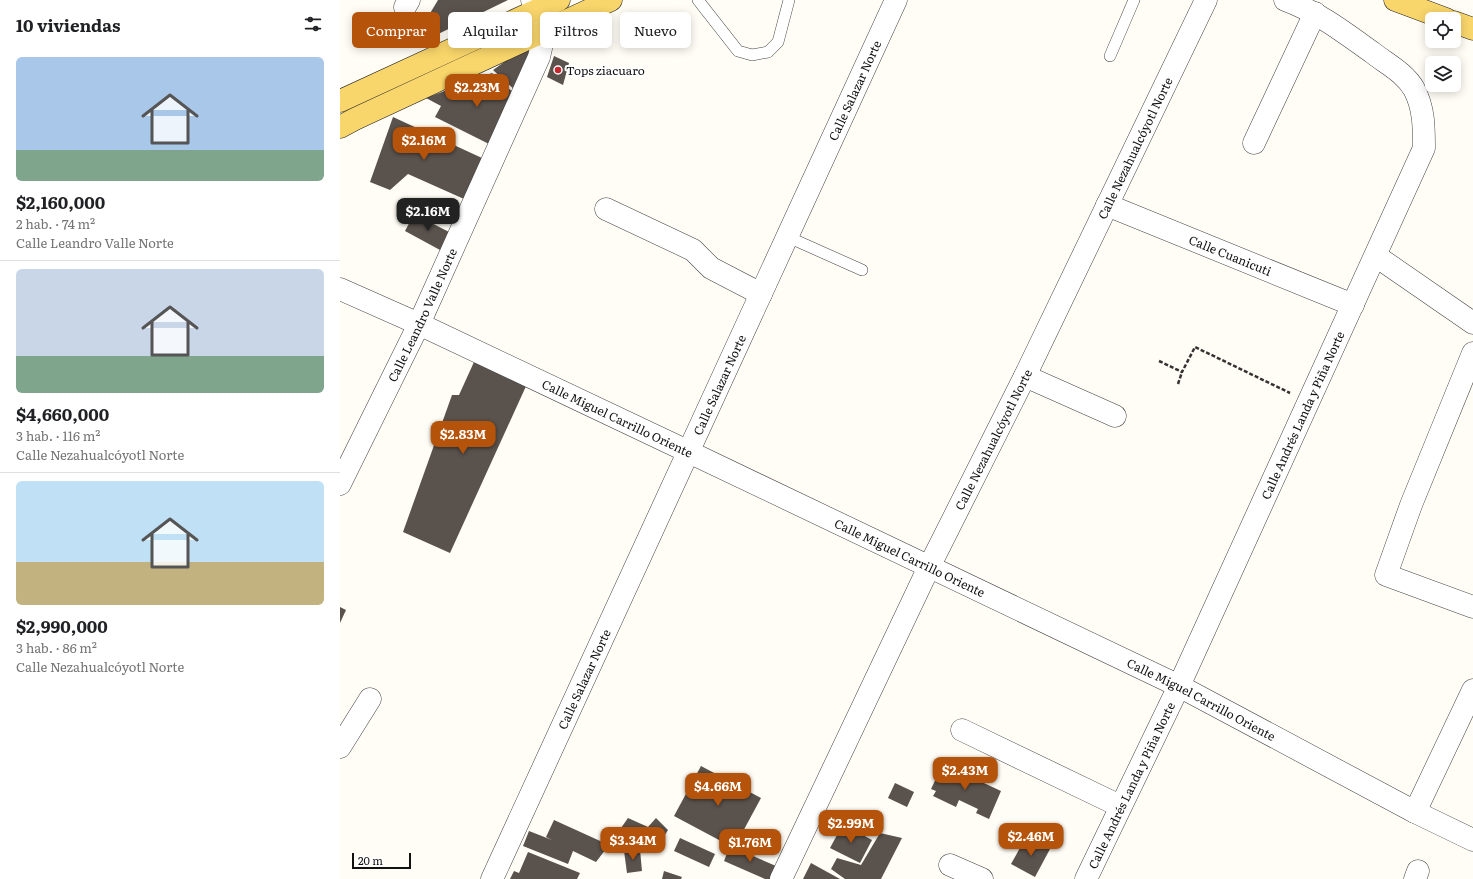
<!DOCTYPE html>
<html lang="es">
<head>
<meta charset="utf-8">
<style>
	body { margin:0; font-family:Literata,serif; background:#f6f6f6; color:#202124; height:100vh; display:flex; flex-direction:column; font-size:15px; white-space:nowrap }
	* { box-sizing:border-box; margin:0 }
	p { font-size:13px; color:#757577 }
	.icon { flex:none; width:22px; height:22px; fill:none; stroke:currentColor; stroke-width:2; stroke-linecap:round; stroke-linejoin:round }
	.map { position:relative; flex:1; overflow:hidden }
	.sheet { display:flex; flex-direction:column; background:#fff; width:340px }
	.sheet>* { flex:none }
	.banner { position:absolute; left:12px; top:12px; width:380px; height:36px; display:flex; gap:8px }
	.tools { position:absolute; left:1085px; top:12px; display:grid; gap:8px }
	.tools a { display:grid; place-items:center; width:36px; height:36px; border-radius:6px; background:#fff; box-shadow:0 2px 10px #0003; font-size:20px }
	.scale { position:absolute; left:12px; bottom:10px; width:59px; box-sizing:border-box; padding-left:4px; border:2px solid #111; border-top:0; font-size:11px; line-height:14px; white-space:nowrap; color:#111; -webkit-text-stroke:3px #fff; paint-order:stroke }
	.price { position:absolute; translate:-50% -34px; padding:0 9px; border-radius:8px; background:#b45309; color:#fff; font-size:13px; line-height:26px; filter:drop-shadow(0 1px 2px #0008) }
	.price::after { content:''; position:absolute; left:50%; top:24px; width:12px; height:9px; margin-left:-6px; background:inherit; clip-path:polygon(0 0,100% 0,50% 100%) }
	.price.current { background:#222; color:#fff }
	ul { padding:0; list-style:none }
	li { display:grid; align-content:center; gap:8px; height:212px; padding:0 16px }
	li+li { border-top:1px solid #e0e0e0 }
	li span { display:grid; place-items:center; height:124px; border-radius:6px; color:#555 }
	li>.icon { margin-inline-start:auto }
	span .icon { width:72px; height:72px; fill:#fffc; stroke-width:1 }
	li b { font-size:17px }
	h2 { display:flex; justify-content:space-between; align-items:center; height:48px; padding:0 16px; font-size:17px }
	.pill { padding:0 14px; border-radius:6px; background:#fff; box-shadow:0 2px 10px #0003; font-size:14px; line-height:36px }
	.pill.current { background:#b45309; color:#fff }
	main { display:flex; flex:1; min-height:0 }
	.map>svg:first-child { display:block }
	.building { fill:#5a524d }
	.lines { fill:none; stroke-linecap:round; stroke-linejoin:round }
	.service-casing { stroke:#444; stroke-width:12 }
	.minor-casing { stroke:#444; stroke-width:23 }
	.primary-casing { stroke:#222; stroke-width:23 }
	.path { stroke:#333; stroke-width:2.5; stroke-dasharray:4 2; stroke-linecap:butt }
	.service { stroke:#fff; stroke-width:11 }
	.minor { stroke:#fff; stroke-width:22 }
	.primary { stroke:#f9d66b; stroke-width:22 }
	.poi-dot { fill:#c4262e; stroke:#fff; stroke-width:1.5 }
	.labels { text-anchor:middle; dominant-baseline:central; stroke-width:4; stroke-linejoin:round; paint-order:stroke }
	.poi-label { font-size:12px; fill:#111; stroke:#fff; text-anchor:start }
	.street-label { font-size:12px; fill:#111; stroke:#fff }
</style>
</head>
<body>
<main>
<section class="sheet">
<h2>10 viviendas<svg class="icon" aria-label="filters" viewBox="0 0 24 24"><path d="M4 7h16M4 17h16"/><circle cx="9" cy="7" r="2"/><circle cx="15" cy="17" r="2"/></svg></h2>
<ul>
<li><span style="background:linear-gradient(#a9c7e8 75%,#7fa58c 0)"><svg class="icon" aria-label="home" viewBox="0 0 24 24"><path d="M3 11l9-7 9 7M6 9v11h12V9"/></svg></span><div><b>$2,160,000</b><p>2 hab. · 74 m²</p><p>Calle Leandro Valle Norte</p></div></li>
<li><span style="background:linear-gradient(#c9d6e8 70%,#7fa58c 0)"><svg class="icon" aria-label="home" viewBox="0 0 24 24"><path d="M3 11l9-7 9 7M6 9v11h12V9"/></svg></span><div><b>$4,660,000</b><p>3 hab. · 116 m²</p><p>Calle Nezahualcóyotl Norte</p></div></li>
<li><span style="background:linear-gradient(#bfe0f5 65%,#c2b280 0)"><svg class="icon" aria-label="home" viewBox="0 0 24 24"><path d="M3 11l9-7 9 7M6 9v11h12V9"/></svg></span><div><b>$2,990,000</b><p>3 hab. · 86 m²</p><p>Calle Nezahualcóyotl Norte</p></div></li>
</ul>
</section>
<div class="map">
<svg width="1133" height="879" viewBox="0 0 1133 879">
	<rect width="100%" height="100%" fill="#fffdf5"/>
	<!-- building -->
	<g class="building">
		<path d="M98 0H168L90 38 77 25 86 20Z"/>
		<path d="M197 39 178 93 153 70Z"/>
		<path d="M214 56 229 63 223 85 207 77Z"/>
		<path d="M152 73 178 97 155 147 95 117 101 106 86 98Z"/>
		<path d="M53 117 142 158 124 199 68 174 50 190 30 182Z"/>
		<path d="M74 214 111 233 100 250 65 231Z"/>
		<path d="M134 362 187 384 110 553 63 532 112 395H119Z"/>
		<path d="M0 607 6 610 0 623Z"/>
		<path d="M603 764 661 791 649 819 636 813 638 809 619 800 616 807 593 796 596 791 591 789Z"/>
		<path d="M361 766 421 798 394 848 334 816Z"/>
		<path d="M555 783 574 792 567 807 548 798Z"/>
		<path d="M288 818 308 827 316 818 328 830 316 849 281 828Z"/>
		<path d="M214 820 269 845 256 862 233 851 228 864 183 846 189 831 212 840 206 837Z"/>
		<path d="M503 824 532 840 520 863 490 848Z"/>
		<path d="M540 833 562 838 541 879H505L491 869 497 858 521 865Z"/>
		<path d="M686 837 710 849 695 877 671 864Z"/>
		<path d="M340 838 375 854 369 867 334 851Z"/>
		<path d="M390 846 436 866 430 879H425L384 861Z"/>
		<path d="M300 850 302 871 287 873 284 851Z"/>
		<path d="M188 852 240 873 237 879H170L174 871 179 873Z"/>
		<path d="M471 863 500 879H463Z"/>
		<path d="M324 871 342 877 341 879H322Z"/>
	</g>
	<g class="lines">
		<defs>
			<g id="service">
				<path d="M358 0 398 51 412 55 428 52 438 42 449 0"/>
				<path d="M770 56 794 0"/>
				<path d="M448 237 522 270"/>
			</g>
			<g id="minor">
				<path d="M65 7 69 0"/>
				<path d="M914 143 975 13"/>
				<path id="s1" d="M767 205 1013 305"/>
				<path d="M266 209 353 250 371 268 421 294"/>
				<path d="M1036 256 1133 323"/>
				<path id="s2" d="M0 289 79 324 349 452 839 686 1075 812 1133 840"/>
				<path d="M1133 353 1071 505 1046 575 1133 607"/>
				<path d="M685 376 775 416"/>
				<path id="s3" d="M0 484 79 324 199 57 205 31 198 10 192 0"/>
				<path d="M622 730 780 806"/>
				<path d="M0 747 30 699"/>
				<path d="M1075 812 1133 690"/>
				<path d="M610 865 642 879"/>
				<path id="s4" d="M152 879 556 0"/>
				<path id="s5" d="M441 879 589 567 685 376 866 0"/>
				<path id="s6" d="M746 879 839 686 1084 148C1084 127 1084 108 1074 89 1065 73 1047 64 1033 53 1005 33 978 12 945 0"/>
				<path d="M1075 879 1078 871"/>
			</g>
			<g id="primary">
				<path d="M1055 0 1106 19"/>
				<path d="M1114 22 1133 29"/>
				<path d="M0 101 219 0"/>
				<path d="M0 127 15 119 271 0"/>
			</g>
		</defs>
		<!-- service casing -->
		<use href="#service" class="service-casing"/>
		<!-- minor casing -->
		<use href="#minor" class="minor-casing"/>
		<!-- primary casing -->
		<use href="#primary" class="primary-casing"/>
		<!-- path -->
		<g class="path">
			<path d="M819 361 842 372 855 347 950 393"/>
			<path d="M838 384 842 372"/>
		</g>
		<!-- service -->
		<use href="#service" class="service"/>
		<!-- minor -->
		<use href="#minor" class="minor"/>
		<!-- primary -->
		<use href="#primary" class="primary"/>
	</g>
	<!-- markers -->
	<circle class="poi-dot" cx="218" cy="70" r="4"/>
	<g class="labels">
		<!-- poi labels -->
		<g class="poi-label">
			<text x="226" y="70">Tops ziacuaro</text>
		</g>
		<!-- street labels -->
		<g class="street-label">
			<text stroke="none"><textPath href="#s4" startOffset="868">Calle Salazar Norte</textPath></text>
			<text stroke="none"><textPath href="#s5" startOffset="812">Calle Nezahualcóyotl Norte</textPath></text>
			<text stroke="none"><textPath href="#s1" startOffset="133">Calle Cuanicuti</textPath></text>
			<text stroke="none"><textPath href="#s3" startOffset="188">Calle Leandro Valle Norte</textPath></text>
			<text stroke="none"><textPath href="#s4" startOffset="544">Calle Salazar Norte</textPath></text>
			<text stroke="none"><textPath href="#s6" startOffset="512">Calle Andrés Landa y Piña Norte</textPath></text>
			<text stroke="none"><textPath href="#s2" startOffset="306">Calle Miguel Carrillo Oriente</textPath></text>
			<text stroke="none"><textPath href="#s5" startOffset="488">Calle Nezahualcóyotl Norte</textPath></text>
			<text stroke="none"><textPath href="#s2" startOffset="630">Calle Miguel Carrillo Oriente</textPath></text>
			<text stroke="none"><textPath href="#s4" startOffset="220">Calle Salazar Norte</textPath></text>
			<text stroke="none"><textPath href="#s2" startOffset="954">Calle Miguel Carrillo Oriente</textPath></text>
			<text stroke="none"><textPath href="#s6" startOffset="104">Calle Andrés Landa y Piña Norte</textPath></text>
		</g>
	</g>
</svg>
<div class="tools">
<a><svg class="icon" aria-label="locate" viewBox="0 0 24 24"><circle cx="12" cy="12" r="6"/><path d="M12 2v4M12 18v4M2 12h4M18 12h4"/></svg></a>
<a><svg class="icon" aria-label="layers" viewBox="0 0 24 24"><path d="M12 4l9 5-9 5-9-5zM3 14l9 5 9-5"/></svg></a>
</div>
<div class="scale">20 m</div>
<b class="price" style="left:137px;top:108px">$2.23M</b>
<b class="price" style="left:84px;top:161px">$2.16M</b>
<b class="price current" style="left:88px;top:232px">$2.16M</b>
<b class="price" style="left:123px;top:455px">$2.83M</b>
<b class="price" style="left:625px;top:791px">$2.43M</b>
<b class="price" style="left:378px;top:807px">$4.66M</b>
<b class="price" style="left:511px;top:844px">$2.99M</b>
<b class="price" style="left:691px;top:857px">$2.46M</b>
<b class="price" style="left:293px;top:861px">$3.34M</b>
<b class="price" style="left:410px;top:863px">$1.76M</b>
<div class="banner">
<a class="pill current">Comprar</a>
<a class="pill">Alquilar</a>
<a class="pill">Filtros</a>
<a class="pill">Nuevo</a>
</div>
</div>
</main>
</body>
</html>
